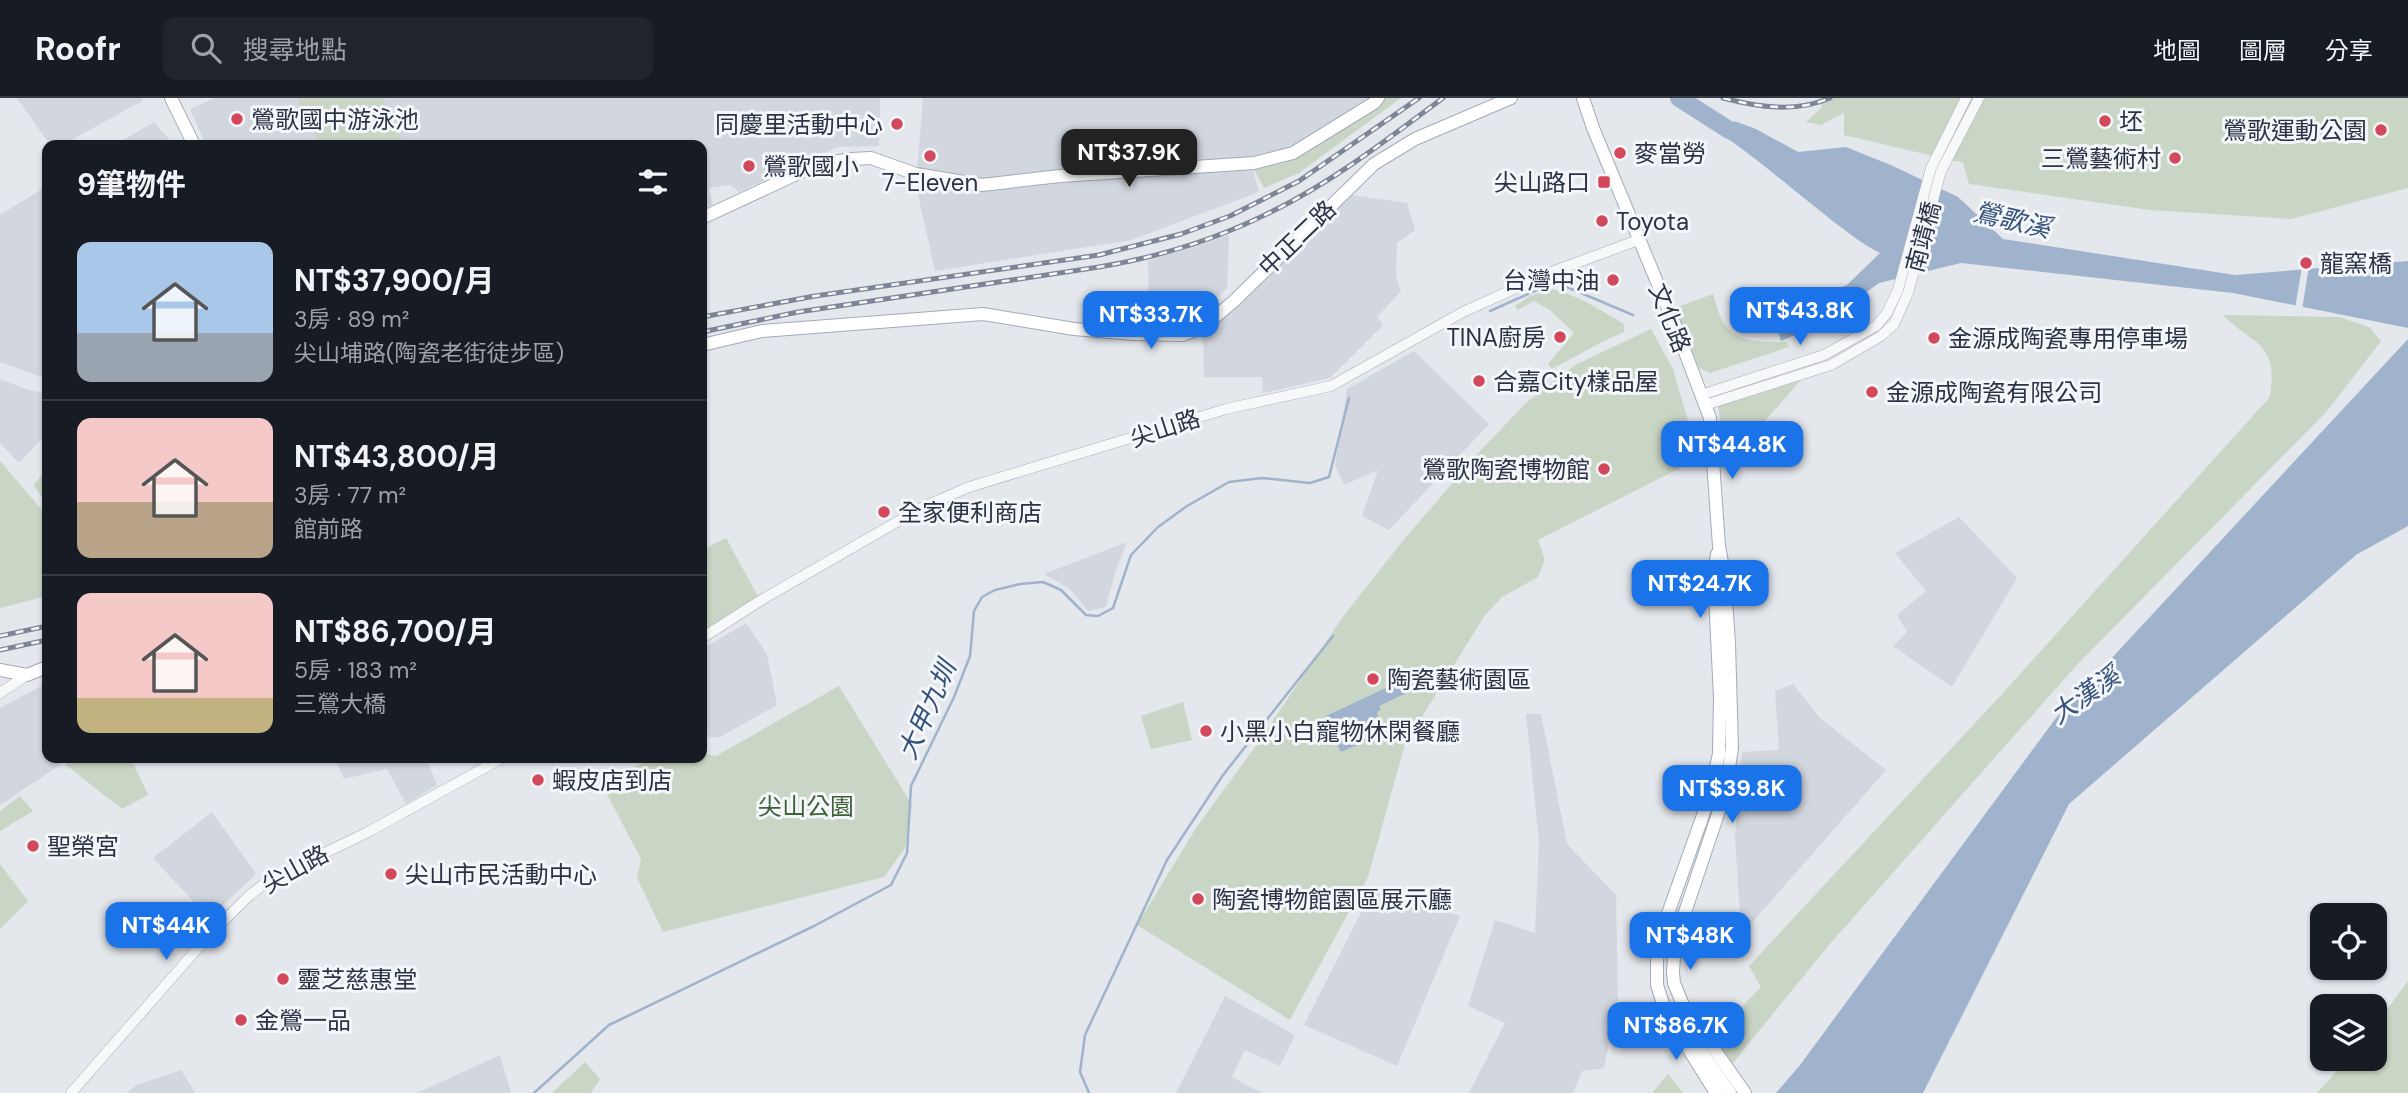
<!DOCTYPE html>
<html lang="zh-TW">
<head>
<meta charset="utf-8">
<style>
	body { margin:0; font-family:"DM Sans","Noto Sans TC",sans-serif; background:#20242c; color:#f1f3f6; height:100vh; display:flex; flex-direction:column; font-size:26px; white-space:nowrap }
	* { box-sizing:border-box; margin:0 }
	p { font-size:23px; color:#9ea1a6 }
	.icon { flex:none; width:38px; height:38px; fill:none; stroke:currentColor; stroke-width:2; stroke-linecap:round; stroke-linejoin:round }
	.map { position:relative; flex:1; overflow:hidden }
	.sheet { position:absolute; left:42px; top:42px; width:665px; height:623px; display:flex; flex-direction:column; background:#171b24; border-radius:14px; box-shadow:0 2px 5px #0004 }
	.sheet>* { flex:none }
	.tools { position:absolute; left:2310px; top:805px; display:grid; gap:14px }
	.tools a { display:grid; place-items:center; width:77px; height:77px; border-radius:14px; background:#171b24; box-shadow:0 2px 5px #0004; font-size:35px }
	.price { position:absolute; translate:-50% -60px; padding:0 16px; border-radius:14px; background:#1a73e8; color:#fff; font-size:23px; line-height:46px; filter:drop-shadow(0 2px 4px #0008) }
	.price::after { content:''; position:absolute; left:50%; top:42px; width:21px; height:16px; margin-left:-10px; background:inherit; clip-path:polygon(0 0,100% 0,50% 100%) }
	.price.current { background:#222; color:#fff }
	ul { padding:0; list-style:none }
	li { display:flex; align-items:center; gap:21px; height:175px; padding:0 35px }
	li+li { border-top:2px solid #363941 }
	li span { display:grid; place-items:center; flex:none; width:196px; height:140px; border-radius:14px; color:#555 }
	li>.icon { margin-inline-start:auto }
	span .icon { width:84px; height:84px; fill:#fffc; stroke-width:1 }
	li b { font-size:30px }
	h2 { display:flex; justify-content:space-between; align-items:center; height:84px; padding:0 35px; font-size:30px }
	header { display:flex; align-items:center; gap:42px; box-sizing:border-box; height:98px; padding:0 35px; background:#171b24; border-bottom:2px solid #363941 }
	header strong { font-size:33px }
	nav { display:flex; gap:38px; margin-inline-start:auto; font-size:24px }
	.search { width:490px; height:63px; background:#20242c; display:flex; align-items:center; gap:18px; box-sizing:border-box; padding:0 24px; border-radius:14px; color:#9ea1a6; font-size:26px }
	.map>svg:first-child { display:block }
	.built { fill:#d2d6de }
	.green { fill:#c9d6c5 }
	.water { fill:#9fb4cc }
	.pier { fill:#e4e7ec }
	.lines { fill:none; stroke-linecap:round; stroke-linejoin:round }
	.stream { stroke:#9fb4cc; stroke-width:2.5 }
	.river { stroke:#9fb4cc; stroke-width:18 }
	.minor-casing { stroke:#a9aeb7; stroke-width:11 }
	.major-casing { stroke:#a3abb8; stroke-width:14 }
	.minor { stroke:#f7f8fa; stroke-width:10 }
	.major { stroke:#fff; stroke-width:12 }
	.rail-casing { stroke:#7d8696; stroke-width:5 }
	.rail { stroke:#f4f6f9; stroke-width:2.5; stroke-dasharray:8; stroke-linecap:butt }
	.poi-dot { fill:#d1495b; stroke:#f4f6f9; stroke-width:2.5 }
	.labels { text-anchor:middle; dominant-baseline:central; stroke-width:6; stroke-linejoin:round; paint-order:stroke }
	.poi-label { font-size:24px; fill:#2b3445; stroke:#f4f6f9; text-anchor:start }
	.street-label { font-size:24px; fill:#2b3445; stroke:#f4f6f9 }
	.park-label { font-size:24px; fill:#3f6138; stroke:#f4f6f9 }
	.water-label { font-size:26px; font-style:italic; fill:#34527a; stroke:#f4f6f9 }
</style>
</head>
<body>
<header>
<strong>Roofr</strong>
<div class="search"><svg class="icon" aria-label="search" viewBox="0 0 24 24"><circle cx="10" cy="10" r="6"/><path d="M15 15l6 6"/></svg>搜尋地點</div>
<nav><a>地圖</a><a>圖層</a><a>分享</a></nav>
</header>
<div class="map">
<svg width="2408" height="995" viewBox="0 0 2408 995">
	<rect width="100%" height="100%" fill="#e4e7ec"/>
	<!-- built -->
	<g class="built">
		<path d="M17 0H143L142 3 62 47H50Z"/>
		<path d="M215 0H880L879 48 838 49 739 94 730 87 709 90 713 107 702 111V47H206L190 11Z"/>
		<path d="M923 0H1371L1291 50 1249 60 1259 94 1131 142 935 173 916 88Z"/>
		<path d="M154 24 174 47H115Z"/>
		<path d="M47 88V281L0 264V117Z"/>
		<path d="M1351 97 1407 105 1415 132 1397 145 1396 178 1401 193 1377 219 1383 227 1330 280 1263 295 1262 279H1204L1203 239Z"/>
		<path d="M1229 137 1227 190 1190 228 1181 227 1149 208 1148 163Z"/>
		<path d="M1414 253 1489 326 1389 432 1362 418 1378 372 1344 387 1335 368 1347 291Z"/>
		<path d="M0 281 28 292 47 295V335L19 365 0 345Z"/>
		<path d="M1959 419 2017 480 1952 589 1893 548 1907 534 1897 517 1926 493 1895 455Z"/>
		<path d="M1127 444 1115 475 1106 509 1088 513 1070 491 1044 476Z"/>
		<path d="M746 525 767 556 777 607 720 639H709L702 626V551Z"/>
		<path d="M47 585V660H65L60 667 0 707V610Z"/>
		<path d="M1793 586 1820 620 1886 672 1749 828 1740 817 1735 740 1742 654 1779 652 1775 593Z"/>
		<path d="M1526 616H1541L1567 746 1616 797 1618 900 1604 970 1582 973 1573 995H1469L1505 925 1468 908 1495 822 1535 835 1539 744Z"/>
		<path d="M335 660H426L437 687 406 706 387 671 344 681Z"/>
		<path d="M212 714 256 776 209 820 153 760Z"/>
		<path d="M1374 789 1460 818 1397 968 1304 927Z"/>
		<path d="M1225 898 1295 937 1280 968 1245 952 1232 979 1262 995H1176Z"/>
		<path d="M500 957 511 995H417Z"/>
		<path d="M181 972 195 995H126L137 987Z"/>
	</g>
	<!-- green -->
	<g class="green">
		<path d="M297 0H383L404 47H320Z"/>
		<path d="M1383 0H1401L1299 75 1264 90 1253 70Z"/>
		<path d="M1818 0H2408V90L2291 121 2150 112 1969 86 1963 65 1844 37V15L1821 27 1806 24 1822 9Z"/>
		<path d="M1551 191C1574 195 1604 214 1624 226V234L1602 244 1552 271 1548 266 1574 235 1550 212 1534 203 1518 212 1515 208 1530 198Z"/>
		<path d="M1713 196C1716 205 1719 219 1725 227 1738 246 1767 244 1787 244L1789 249 1710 275 1699 270 1675 210Z"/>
		<path d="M2223 217 2339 219 2369 229 2381 243 2327 313 2074 570 1829 847 1732 966 1712 941 1761 889 1749 868 2001 597 2270 299C2278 243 2256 250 2223 217Z"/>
		<path d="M1651 231 1673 271 1693 340 1694 363 1538 442 1545 462 1538 479 1502 499 1485 517 1405 646 1368 779 1290 922 1137 827 1196 730 1260 642 1342 520 1401 445 1481 352 1527 304 1575 267Z"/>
		<path d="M1801 282 1761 327 1724 346 1718 308Z"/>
		<path d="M0 363 47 418V498L0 510Z"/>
		<path d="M47 372V405L33 387Z"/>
		<path d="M726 440 759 500 702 533V452Z"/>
		<path d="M839 588 912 707 905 750 884 779 663 834 637 780 641 761 601 685 653 660H702V655L716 658Z"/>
		<path d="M1183 604 1192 642 1151 651 1141 618Z"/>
		<path d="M71 660H131L148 697 122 711 66 667Z"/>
		<path d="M20 698 33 713 0 733V713Z"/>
		<path d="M0 766 28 803 0 831Z"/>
		<path d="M2408 883V995H2317L2348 961H2375V928Z"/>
		<path d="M585 964 600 981 591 995H552Z"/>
		<path d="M1668 976 1683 995H1652Z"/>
	</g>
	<!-- water -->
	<g class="water">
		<path d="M1734 23 1756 31 1798 54 1846 49 1893 68 1958 99 2003 141 2235 177 2408 163V230L2233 195 1961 165 1879 185 1827 223 1781 243 1773 214 1847 187 1880 155C1863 147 1849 135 1834 124 1799 97 1766 68 1730 42Z"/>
		<path d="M2408 241V428L2356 457 2069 706 1923 995H1776L1800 967 2056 620Z"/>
		<path d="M1411 578 1417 590 1379 608 1381 612 1377 614 1378 619 1372 621 1374 627 1371 629 1373 634 1369 635 1371 641 1341 654 1324 619Z"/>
	</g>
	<!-- pier -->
	<path class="pier" d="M2302 168H2309L2302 212 2295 211Z"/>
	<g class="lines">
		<!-- stream -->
		<g class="stream">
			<path d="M1490 213 1555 184 1633 217"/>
			<path d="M534 995 609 927 814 828 891 787 907 755 911 688 954 599 970 558 974 513 982 499 995 492 1020 486 1043 484 1061 492 1086 517 1098 518 1113 510 1131 457 1158 429 1187 408 1229 384 1262 380 1310 385 1329 379 1349 300"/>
			<path d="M1089 995 1080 974 1085 937 1167 762 1223 677 1333 538"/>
		</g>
		<!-- river -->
		<path class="river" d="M1679 0 1729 32 1752 42"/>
		<defs>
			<g id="minor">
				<path d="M1701 297 1824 257 1876 228 1887 215 1898 192 1931 70 1966 0"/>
				<path d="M1705 307 1831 267 1881 238 1894 226 1908 195 1941 73 1979 0"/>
				<path d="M702 540 763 501 923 409 969 389 1226 311 1331 288 1463 214 1549 175 1638 142"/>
				<path d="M0 595 27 577"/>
				<path d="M71 995 212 834 250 797 269 782 368 734 502 660"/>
			</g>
			<g id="major">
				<path d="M171 0 194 47"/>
				<path d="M1583 0 1593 30 1674 225 1710 320 1719 448 1724 475 1729 545 1732 650 1725 695 1675 844 1673 874 1674 885 1683 907 1745 995"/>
				<path d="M702 120 816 67 851 61 871 60 916 76 982 87 1060 78 1254 65 1293 55 1374 5 1378 0"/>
				<path d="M702 247 762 233 983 216 1074 231 1134 236 1183 237 1196 232 1209 224 1234 203 1374 66 1415 41 1511 0"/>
				<path d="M0 572 27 577 47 569"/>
				<path d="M1686 932 1730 995"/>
				<path d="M1716 995 1666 915 1657 887V863L1660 838 1708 703 1719 656 1720 599 1714 478 1717 456"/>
			</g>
		</defs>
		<!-- minor casing -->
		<use href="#minor" class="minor-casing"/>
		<!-- major casing -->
		<use href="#major" class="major-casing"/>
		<!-- minor -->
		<use href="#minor" class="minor"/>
		<!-- major -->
		<use href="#major" class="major"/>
		<defs>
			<g id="rail">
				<path d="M1723 0C1758 9 1796 15 1830 0"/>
				<path d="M702 219 815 198 1099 157 1181 136 1230 118 1299 83 1419 0"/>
				<path d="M702 234 798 214 1099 169C1159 159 1218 141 1273 113 1334 83 1389 40 1443 0"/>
				<path d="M0 538 47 528"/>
				<path d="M0 552 47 542"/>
			</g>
		</defs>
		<!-- rail casing -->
		<use href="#rail" class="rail-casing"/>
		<!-- rail -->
		<use href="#rail" class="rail"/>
	</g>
	<!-- markers -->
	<g class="poi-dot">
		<circle cx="237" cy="21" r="7"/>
		<circle cx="2105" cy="23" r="7"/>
		<circle cx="897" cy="26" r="7"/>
		<circle cx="2381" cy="32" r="7"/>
		<circle cx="1620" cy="55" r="7"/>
		<circle cx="930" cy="58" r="7"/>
		<circle cx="2175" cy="60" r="7"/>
		<circle cx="749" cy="68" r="7"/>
		<rect x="1597" y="77" width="14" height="14" rx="3.5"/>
		<circle cx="1602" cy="123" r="7"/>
		<circle cx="2306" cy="165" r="7"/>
		<circle cx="1613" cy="182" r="7"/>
		<circle cx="1560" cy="239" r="7"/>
		<circle cx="1934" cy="240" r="7"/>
		<circle cx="1479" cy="283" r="7"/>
		<circle cx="1872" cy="294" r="7"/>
		<circle cx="1604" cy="371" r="7"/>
		<circle cx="884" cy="414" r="7"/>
		<circle cx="1373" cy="581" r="7"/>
		<circle cx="1206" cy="633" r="7"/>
		<circle cx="538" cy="682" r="7"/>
		<circle cx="33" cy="748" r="7"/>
		<circle cx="391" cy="776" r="7"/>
		<circle cx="1198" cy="801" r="7"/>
		<circle cx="283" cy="881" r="7"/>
		<circle cx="241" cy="922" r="7"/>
	</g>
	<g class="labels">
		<!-- poi labels -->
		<g class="poi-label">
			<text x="251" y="21">鶯歌國中游泳池</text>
			<text x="2119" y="23">坯</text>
			<text x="883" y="26" text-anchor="end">同慶里活動中心</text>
			<text x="2367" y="32" text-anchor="end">鶯歌運動公園</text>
			<text x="1634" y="55">麥當勞</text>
			<text x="2161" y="60" text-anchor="end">三鶯藝術村</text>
			<text x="763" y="68">鶯歌國小</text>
			<text x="930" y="84" text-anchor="middle">7-Eleven</text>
			<text x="1590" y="84" text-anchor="end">尖山路口</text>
			<text x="1616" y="123">Toyota</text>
			<text x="2320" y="165">龍窯橋</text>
			<text x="1599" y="182" text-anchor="end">台灣中油</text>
			<text x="1546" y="239" text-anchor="end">TINA廚房</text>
			<text x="1948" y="240">金源成陶瓷專用停車場</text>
			<text x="1493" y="283">合嘉City樣品屋</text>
			<text x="1886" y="294">金源成陶瓷有限公司</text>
			<text x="1590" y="371" text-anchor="end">鶯歌陶瓷博物館</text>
			<text x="898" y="414">全家便利商店</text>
			<text x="1387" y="581">陶瓷藝術園區</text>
			<text x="1220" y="633">小黑小白寵物休閑餐廳</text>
			<text x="552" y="682">蝦皮店到店</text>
			<text x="47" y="748">聖榮宮</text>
			<text x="405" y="776">尖山市民活動中心</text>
			<text x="1212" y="801">陶瓷博物館園區展示廳</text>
			<text x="297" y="881">靈芝慈惠堂</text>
			<text x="255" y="922">金鶯一品</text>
		</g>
		<!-- street labels -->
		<g class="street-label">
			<text transform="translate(1923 139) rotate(-75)">南靖橋</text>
			<text transform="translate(1297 140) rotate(-44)">中正二路</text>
			<text transform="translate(1670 220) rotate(68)">文化路</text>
			<text transform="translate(1165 330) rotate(-18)">尖山路</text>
			<text transform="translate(295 771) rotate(-29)">尖山路</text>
		</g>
		<!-- park labels -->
		<g class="park-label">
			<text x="806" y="708">尖山公園</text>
		</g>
		<!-- water labels -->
		<g class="water-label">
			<text transform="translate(2012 122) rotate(13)">鶯歌溪</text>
			<text transform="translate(2085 597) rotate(-35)">大漢溪</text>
			<text transform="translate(927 612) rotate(-66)">大甲九圳</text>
		</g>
	</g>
</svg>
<div class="tools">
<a><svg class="icon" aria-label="locate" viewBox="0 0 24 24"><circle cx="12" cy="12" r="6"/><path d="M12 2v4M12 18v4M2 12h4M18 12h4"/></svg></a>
<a><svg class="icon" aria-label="layers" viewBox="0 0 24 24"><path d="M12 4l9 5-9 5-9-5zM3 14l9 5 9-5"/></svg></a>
</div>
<b class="price current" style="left:1129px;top:91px">NT$37.9K</b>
<b class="price" style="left:1800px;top:249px">NT$43.8K</b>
<b class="price" style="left:1151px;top:253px">NT$33.7K</b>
<b class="price" style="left:1732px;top:383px">NT$44.8K</b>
<b class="price" style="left:1700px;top:522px">NT$24.7K</b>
<b class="price" style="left:1732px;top:727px">NT$39.8K</b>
<b class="price" style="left:166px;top:864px">NT$44K</b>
<b class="price" style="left:1690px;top:874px">NT$48K</b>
<b class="price" style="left:1676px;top:964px">NT$86.7K</b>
<section class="sheet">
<h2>9筆物件<svg class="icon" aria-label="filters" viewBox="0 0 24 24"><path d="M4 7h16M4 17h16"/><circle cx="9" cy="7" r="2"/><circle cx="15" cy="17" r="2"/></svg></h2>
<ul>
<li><span style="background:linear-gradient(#a9c7e8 65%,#9aa5b1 0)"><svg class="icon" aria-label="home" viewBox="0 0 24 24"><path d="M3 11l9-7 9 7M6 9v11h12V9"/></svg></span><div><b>NT$37,900/月</b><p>3房 · 89 m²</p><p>尖山埔路(陶瓷老街徒步區)</p></div></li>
<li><span style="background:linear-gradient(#f6c9c9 60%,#b9a48a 0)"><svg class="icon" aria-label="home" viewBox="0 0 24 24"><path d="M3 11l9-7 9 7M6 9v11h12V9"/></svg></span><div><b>NT$43,800/月</b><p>3房 · 77 m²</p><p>館前路</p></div></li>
<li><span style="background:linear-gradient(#f6c9c9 75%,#c2b280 0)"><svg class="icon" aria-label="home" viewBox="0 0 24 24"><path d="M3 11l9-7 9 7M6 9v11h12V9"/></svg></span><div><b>NT$86,700/月</b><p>5房 · 183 m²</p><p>三鶯大橋</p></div></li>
</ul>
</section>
</div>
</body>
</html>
